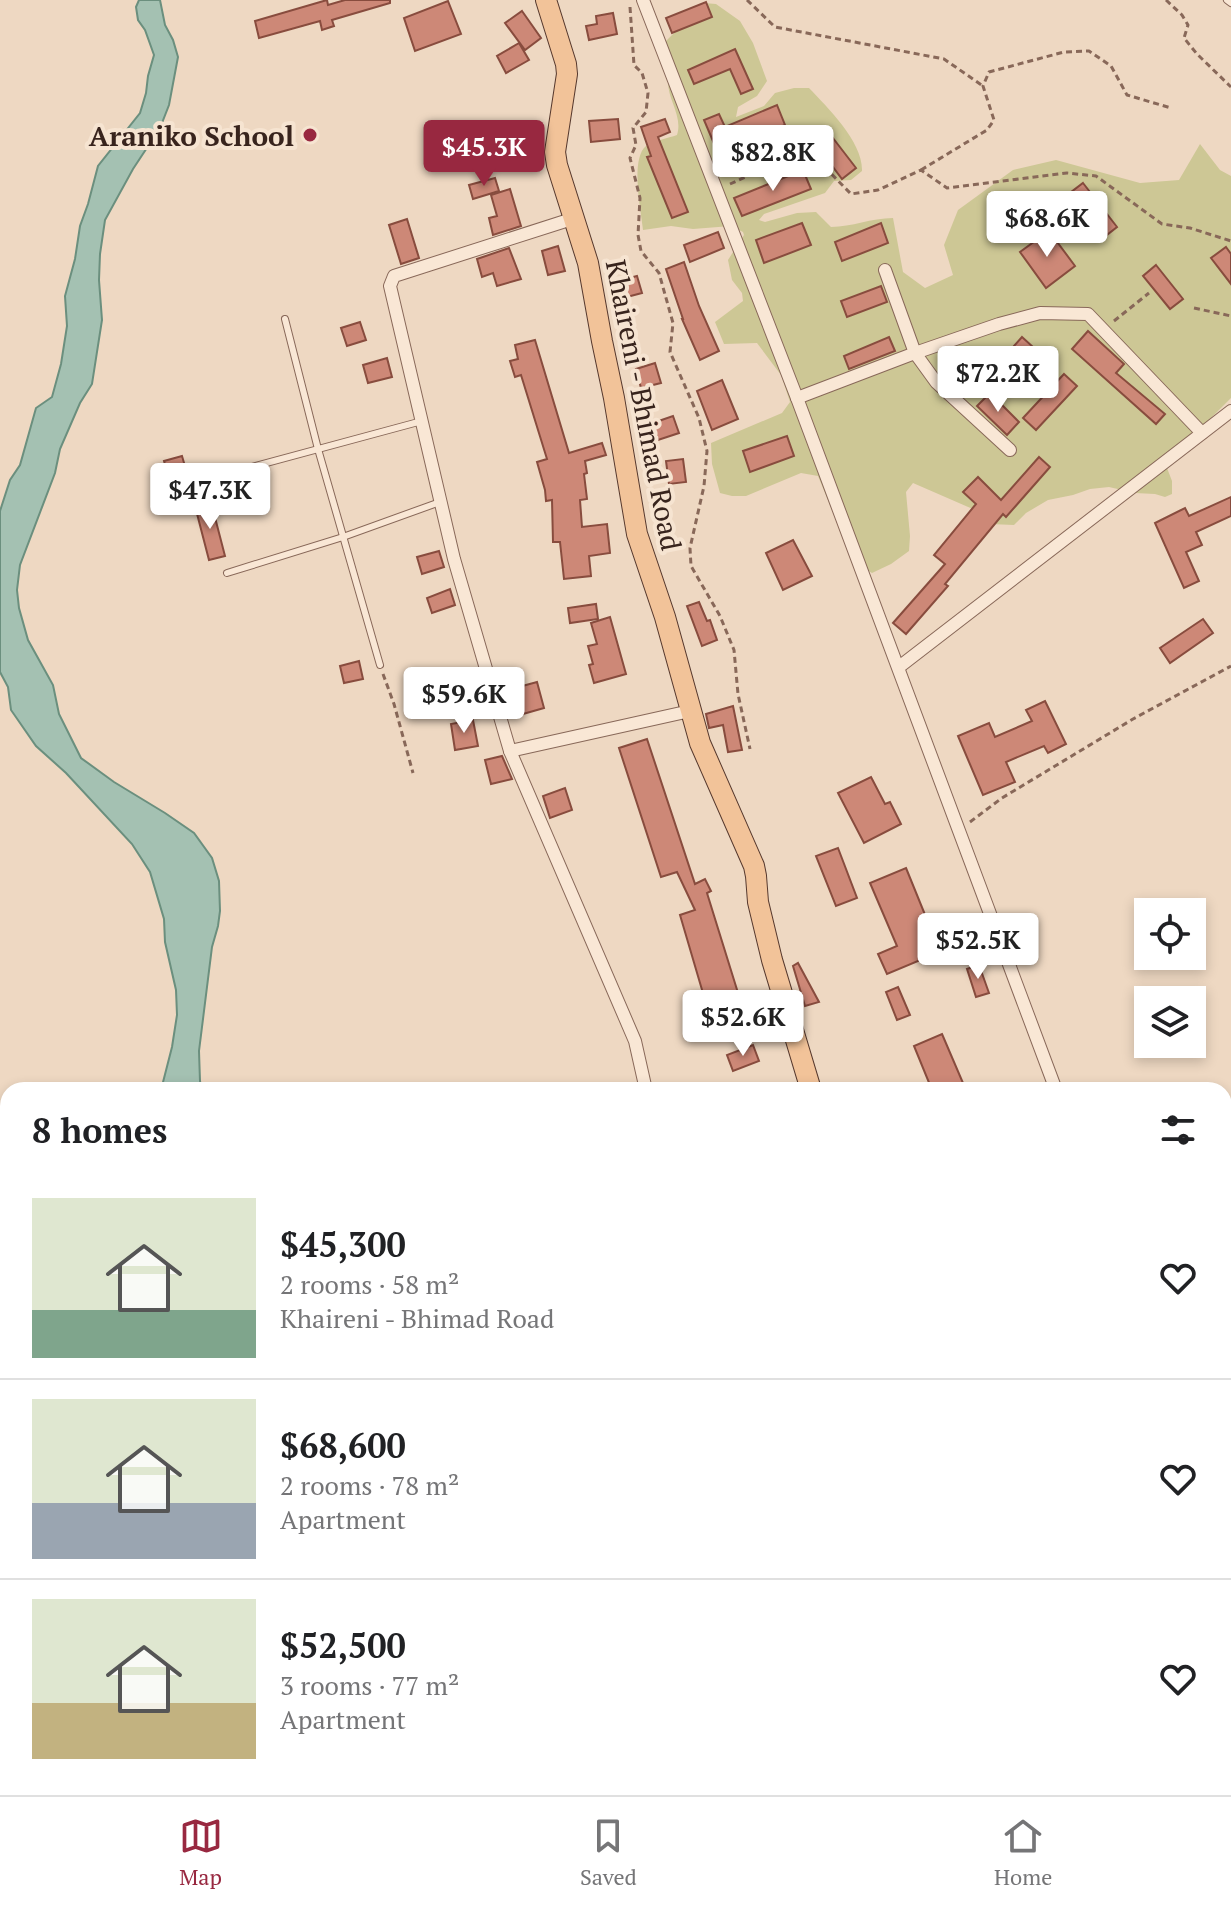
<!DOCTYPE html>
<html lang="en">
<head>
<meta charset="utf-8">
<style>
	body { margin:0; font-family:"PT Serif",serif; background:#f6f6f6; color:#202124; height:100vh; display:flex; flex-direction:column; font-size:30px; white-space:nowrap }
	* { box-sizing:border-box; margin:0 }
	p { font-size:26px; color:#757577 }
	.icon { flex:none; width:44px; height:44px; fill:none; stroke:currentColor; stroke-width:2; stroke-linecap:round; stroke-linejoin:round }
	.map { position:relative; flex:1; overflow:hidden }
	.side { position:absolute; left:0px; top:1082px; width:1232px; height:714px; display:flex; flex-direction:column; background:#fff; border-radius:24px 24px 0 0; box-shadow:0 4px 12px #0003 }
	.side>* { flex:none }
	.buttons { position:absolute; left:1134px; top:898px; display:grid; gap:16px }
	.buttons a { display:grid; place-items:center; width:72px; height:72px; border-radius:0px; background:#fff; box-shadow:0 4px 12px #0003; font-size:40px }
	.price { position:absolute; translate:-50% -68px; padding:0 18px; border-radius:8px; background:#fff; color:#222; font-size:26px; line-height:52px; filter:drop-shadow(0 2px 4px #0008) }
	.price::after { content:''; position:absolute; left:50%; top:48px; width:24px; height:18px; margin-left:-12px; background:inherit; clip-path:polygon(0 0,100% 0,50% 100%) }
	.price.current { background:#982840; color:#fff }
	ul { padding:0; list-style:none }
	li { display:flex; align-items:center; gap:24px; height:200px; padding:0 32px }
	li+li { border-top:2px solid #e0e0e0 }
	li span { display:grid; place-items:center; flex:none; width:224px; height:160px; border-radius:0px; color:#555 }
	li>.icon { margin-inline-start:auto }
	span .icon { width:96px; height:96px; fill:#fffc; stroke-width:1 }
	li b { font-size:34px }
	h2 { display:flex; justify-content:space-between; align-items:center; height:96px; padding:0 32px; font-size:34px }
	.menu { display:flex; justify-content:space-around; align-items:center; height:112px; border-top:2px solid #e0e0e0; background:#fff; font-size:22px; color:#757577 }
	.menu a { display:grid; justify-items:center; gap:4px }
	.menu .current { color:#982840 }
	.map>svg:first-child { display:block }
	.farmland { fill:#e4d0af }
	.green { fill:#cdc795 }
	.water { fill:#a4c1b2; stroke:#6b8f7e; stroke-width:2 }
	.building { fill:#cd8877; stroke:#884c3e; stroke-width:2 }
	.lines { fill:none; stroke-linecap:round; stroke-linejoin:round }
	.service-casing { stroke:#886859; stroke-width:8 }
	.minor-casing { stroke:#886859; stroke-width:14 }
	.primary-casing { stroke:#56382d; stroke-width:22 }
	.path { stroke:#886859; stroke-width:3; stroke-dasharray:6 4; stroke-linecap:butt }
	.service { stroke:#f9e7d5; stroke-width:6 }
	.minor { stroke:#f9e7d5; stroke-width:12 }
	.primary { stroke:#f2c399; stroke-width:20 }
	.poi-dot { fill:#982840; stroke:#f6e4d1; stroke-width:3 }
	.labels { text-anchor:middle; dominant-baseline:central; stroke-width:8; stroke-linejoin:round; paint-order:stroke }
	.poi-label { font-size:28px; font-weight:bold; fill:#38241d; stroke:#f6e4d1; text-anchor:end }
	.street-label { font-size:28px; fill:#38241d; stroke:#f6e4d1 }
</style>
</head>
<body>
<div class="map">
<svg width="1231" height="1795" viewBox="0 0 1231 1795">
	<rect width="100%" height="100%" fill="#eed8c2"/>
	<!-- farmland -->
	<path class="farmland" d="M49 1788H317L342 1795H47Z"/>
	<!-- green -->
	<path class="green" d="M704 3 716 4 740 21 753 43 767 81 757 96 738 107 736 117 764 106 775 93 794 88H809C828 108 863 142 862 171L851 180 834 181 825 193 764 214 759 220 765 222 797 213 816 212 831 227C852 227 871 218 893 218L903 272 925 288 953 275 944 245 958 210 1013 170 1056 160 1140 183 1179 180 1200 144 1220 170 1231 176V398L1194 435 1183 440 1169 451 1167 468 1172 481V494L1165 497 1155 494 1135 493 1109 487 1090 489 1073 495 1048 500 1026 513 1014 525 990 524 975 510 913 483 906 492 910 536 909 551 891 564 872 573 853 561 818 476 801 473 746 496H732L720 493 712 464 711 443 782 413 790 402 781 375 757 343 724 344 715 322 743 301 742 293 732 280 728 260 744 235 743 232 731 226 693 229 671 226 643 230C641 211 630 159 646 146 654 141 668 138 677 135 683 117 668 100 668 82 667 65 672 61 665 42Z"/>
	<!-- water -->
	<g class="water">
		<path d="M139 0H160L165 25 173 40 178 57 169 105 160 128 133 169 105 220 100 254 99 280 102 320 92 384 80 403 60 449 55 473 20 565 17 590 19 608 28 640 53 685 59 714 81 758 114 782 165 813 194 833 212 858 219 881 220 911 218 926 212 947 199 1051 200 1081 202 1090H161L172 1047 177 1015 176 990 165 942 164 919 150 872 132 844 66 773 36 746 11 710 8 687 0 672V511L10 480 20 465 36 408 52 397 61 364 67 326 65 296 75 259 80 226 88 204 98 166 140 113 146 93 148 76 154 55 145 30 138 20 136 7Z"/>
		<path d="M8 1641V1736L0 1745V1653Z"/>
	</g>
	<!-- building -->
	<g class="building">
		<path d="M327 0 328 5 345 0H390V3L332 20 334 26 322 30 320 21 259 38 255 21Z"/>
		<path d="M448 1 461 34 415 51 404 18Z"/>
		<path d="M706 2 712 17 672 33 666 18Z"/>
		<path d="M522 11 541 38 525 50 505 23Z"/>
		<path d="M613 13 617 34 589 40 586 26 597 24 596 16Z"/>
		<path d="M519 43 529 60 506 73 497 56Z"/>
		<path d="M735 49 753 89 741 94 730 69 694 84 688 70Z"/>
		<path d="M777 105 785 125 718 153 704 120 719 114 725 127Z"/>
		<path d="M618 119 620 139 591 142 589 121Z"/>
		<path d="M665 119 670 132 658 137 688 212 672 218 647 157 651 156 641 127Z"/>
		<path d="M826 129 856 168 842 179 812 139Z"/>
		<path d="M803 170 811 189 742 216 734 198Z"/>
		<path d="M495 178 499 191 473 199 469 185Z"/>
		<path d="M1083 183 1117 227 1103 238 1086 216 1057 237 1041 215Z"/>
		<path d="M510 189 521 226 493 235 489 218 497 216 491 195Z"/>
		<path d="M407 219 419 258 401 264 389 225Z"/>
		<path d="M802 223 811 245 764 263 756 240Z"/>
		<path d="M881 223 888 243 842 261 835 242Z"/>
		<path d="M1049 231 1075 266 1046 288 1020 252Z"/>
		<path d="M718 232 724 248 690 262 684 245Z"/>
		<path d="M558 246 565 271 548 275 542 251Z"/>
		<path d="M1226 247 1231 254V284L1211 258Z"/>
		<path d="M509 248 521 279 497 286 493 273 482 277 477 259Z"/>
		<path d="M684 262 699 306 719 351 700 360 682 319H683L666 269Z"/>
		<path d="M1156 265 1183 299 1170 309 1143 276Z"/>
		<path d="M637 276 642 293 623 298 618 281Z"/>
		<path d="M881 286 887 302 847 317 841 301Z"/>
		<path d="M360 322 366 340 347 346 341 328Z"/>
		<path d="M1088 331 1124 364 1116 373 1165 414 1156 424 1072 349Z"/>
		<path d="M889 337 895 351 849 369 844 356Z"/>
		<path d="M1022 337 1033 347 1000 384 989 374Z"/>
		<path d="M535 340 569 453 602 443 606 455 585 461 587 473 584 474 587 499 580 500 582 527 607 524 610 553 589 556 591 576 564 579 560 542H553L552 500 546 501 545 490 537 462 547 459 521 375 515 377 510 361 518 359 515 345Z"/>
		<path d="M387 358 392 377 368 383 363 365Z"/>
		<path d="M655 363 661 383 641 388 636 369Z"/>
		<path d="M1064 374 1077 386 1036 430 1023 418Z"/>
		<path d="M722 380 738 419 712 430 697 391Z"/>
		<path d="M990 393 1019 422 1007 435 977 406Z"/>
		<path d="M673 416 679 433 658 440 653 423Z"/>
		<path d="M787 436 794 456 750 472 743 451Z"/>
		<path d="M182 456 189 480 171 485 164 461Z"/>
		<path d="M1039 457 1050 467 1006 517 1003 514 945 584 948 586 906 634 893 623 945 564 934 555 976 504 963 492 978 477 1001 500Z"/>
		<path d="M683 459 686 482 669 484 666 461Z"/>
		<path d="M1231 497V516L1196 532 1202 545 1186 552 1199 581 1184 588 1155 523 1185 508 1189 516Z"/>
		<path d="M211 502 225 556 209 560 195 506Z"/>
		<path d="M793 540 812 576 783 590 766 553Z"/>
		<path d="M439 551 444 567 422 574 417 557Z"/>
		<path d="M450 589 455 605 432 613 427 598Z"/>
		<path d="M699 602 707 621 710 620 717 640 702 646 687 606Z"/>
		<path d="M596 604 598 619 570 623 568 608Z"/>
		<path d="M610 617 626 674 594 683 589 665 593 664 588 646 597 644 591 623Z"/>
		<path d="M1203 619 1213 633 1170 663 1160 648Z"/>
		<path d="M359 661 363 679 344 683 340 666Z"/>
		<path d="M537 682 544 708 523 714 515 688Z"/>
		<path d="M1045 701 1066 744 1048 753 1044 746 1006 762 1015 782 983 795 958 736 989 723 995 737 1032 721 1026 710Z"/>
		<path d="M733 706 742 750 728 752 723 725 709 728 706 714Z"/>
		<path d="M473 720 478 746 455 750 451 724Z"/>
		<path d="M647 739 695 884 705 879 711 891 707 893 743 1009 762 1003 767 1018 715 1034 680 915 695 910 677 872 661 877 619 748Z"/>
		<path d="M502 756 512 779 491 784 485 760Z"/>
		<path d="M871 777 885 804 890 802 901 824 864 843 838 793Z"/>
		<path d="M565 788 572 810 550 818 543 796Z"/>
		<path d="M838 848 857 898 836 906 816 856Z"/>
		<path d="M906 868 932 932H934L942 951 887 974 878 954 897 946 870 883Z"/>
		<path d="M798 963 819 1002 805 1006 793 966Z"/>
		<path d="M979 965 989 993 976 997 967 969Z"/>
		<path d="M898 987 910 1015 897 1020 886 992Z"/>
		<path d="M942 1034 966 1090H932L914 1046Z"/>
		<path d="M753 1045 759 1061 733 1071 727 1055Z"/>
	</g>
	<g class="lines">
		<defs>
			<g id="service">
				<path d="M1227 0 1231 3"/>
				<path d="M285 319 318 449 380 665"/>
				<path d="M200 481 422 421"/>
				<path d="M227 573 343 537 440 502"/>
			</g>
			<g id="minor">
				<path d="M643 0 797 398 1056 1090"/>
				<path d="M575 218 394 276 390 286 454 559 510 751 690 711"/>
				<path d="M885 270 915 353 936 382 1010 450"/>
				<path d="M797 398 915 353 999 324 1040 313 1088 314 1202 433"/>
				<path d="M899 667 1231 411"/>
				<path d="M510 751 635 1041 646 1090"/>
				<path d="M1224 1495 1231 1509"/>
			</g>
			<g id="primary">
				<path d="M546 0 566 64 567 74 555 152 557 165 588 263 602 341 614 398 637 534 665 617 700 743 754 866 756 876 758 902 772 960 811 1090"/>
				<path d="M1113 1788 1117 1795"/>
			</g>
		</defs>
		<!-- service casing -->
		<use href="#service" class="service-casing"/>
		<!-- minor casing -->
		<use href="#minor" class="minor-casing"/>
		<!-- primary casing -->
		<use href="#primary" class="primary-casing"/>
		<!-- path -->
		<g class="path">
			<path d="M747 0 775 27 944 59 983 86"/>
			<path d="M1166 0 1182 15 1188 25 1184 38 1197 54 1231 87"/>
			<path d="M630 7 634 65 642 73 648 93 646 112 633 128 636 145 630 158 640 198 638 235 641 251 659 273 673 323 670 352 699 418 707 451 704 486 690 548 691 566 720 616 734 650 738 694 750 749"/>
			<path d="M921 170 987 130 994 120 983 86 989 72 1064 52 1089 51 1111 66 1127 95 1171 108"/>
			<path d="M730 184 807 149 851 194 878 190 921 170 947 188 1067 173 1096 176 1162 224 1190 228 1231 241"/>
			<path d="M1194 308 1231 316"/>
			<path d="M1114 321 1149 293"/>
			<path d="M960 387 967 382 983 381"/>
			<path d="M383 674 394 704 413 773"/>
			<path d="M970 822 1002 798 1133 719 1231 666"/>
			<path d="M1224 1203 1231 1199"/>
			<path d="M0 1609 8 1605"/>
			<path d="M972 1795 987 1788"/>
		</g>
		<!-- service -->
		<use href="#service" class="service"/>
		<!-- minor -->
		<use href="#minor" class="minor"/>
		<!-- primary -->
		<use href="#primary" class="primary"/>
	</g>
	<!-- markers -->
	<circle class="poi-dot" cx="310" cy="135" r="8"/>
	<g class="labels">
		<!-- poi labels -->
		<g class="poi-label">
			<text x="294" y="135">Araniko School</text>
		</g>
		<!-- street labels -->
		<g class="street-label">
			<text transform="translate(644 405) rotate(79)">Khaireni - Bhimad Road</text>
		</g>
	</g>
</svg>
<div class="buttons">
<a><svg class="icon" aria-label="locate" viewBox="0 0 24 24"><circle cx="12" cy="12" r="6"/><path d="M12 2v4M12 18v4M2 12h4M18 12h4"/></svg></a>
<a><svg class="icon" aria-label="layers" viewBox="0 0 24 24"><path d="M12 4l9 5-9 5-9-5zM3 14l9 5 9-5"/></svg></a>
</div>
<b class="price current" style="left:484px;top:188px">$45.3K</b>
<b class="price" style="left:773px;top:193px">$82.8K</b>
<b class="price" style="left:1047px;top:259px">$68.6K</b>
<b class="price" style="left:998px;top:414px">$72.2K</b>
<b class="price" style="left:210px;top:531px">$47.3K</b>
<b class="price" style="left:464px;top:735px">$59.6K</b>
<b class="price" style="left:978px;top:981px">$52.5K</b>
<b class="price" style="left:743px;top:1058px">$52.6K</b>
<section class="side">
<h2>8 homes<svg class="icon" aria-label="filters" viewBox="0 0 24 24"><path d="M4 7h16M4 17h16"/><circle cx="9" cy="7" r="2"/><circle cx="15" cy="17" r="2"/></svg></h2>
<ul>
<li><span style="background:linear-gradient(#dfe7d0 70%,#7fa58c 0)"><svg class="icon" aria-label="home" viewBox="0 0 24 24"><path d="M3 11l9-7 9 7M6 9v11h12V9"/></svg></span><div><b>$45,300</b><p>2 rooms · 58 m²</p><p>Khaireni - Bhimad Road</p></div><svg class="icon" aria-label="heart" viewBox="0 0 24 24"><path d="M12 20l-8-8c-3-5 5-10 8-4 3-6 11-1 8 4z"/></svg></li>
<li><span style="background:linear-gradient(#dfe7d0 65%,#9aa5b1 0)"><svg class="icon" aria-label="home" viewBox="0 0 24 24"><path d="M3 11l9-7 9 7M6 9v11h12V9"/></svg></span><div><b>$68,600</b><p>2 rooms · 78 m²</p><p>Apartment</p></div><svg class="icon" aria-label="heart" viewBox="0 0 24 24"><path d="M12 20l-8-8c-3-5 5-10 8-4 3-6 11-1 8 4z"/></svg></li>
<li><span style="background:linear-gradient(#dfe7d0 65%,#c2b280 0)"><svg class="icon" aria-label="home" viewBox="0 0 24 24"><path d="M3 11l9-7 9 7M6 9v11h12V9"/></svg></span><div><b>$52,500</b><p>3 rooms · 77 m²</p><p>Apartment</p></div><svg class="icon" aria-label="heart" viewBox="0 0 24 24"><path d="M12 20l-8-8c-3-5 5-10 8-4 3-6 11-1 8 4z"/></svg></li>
</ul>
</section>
</div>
<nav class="menu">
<a class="current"><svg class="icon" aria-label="map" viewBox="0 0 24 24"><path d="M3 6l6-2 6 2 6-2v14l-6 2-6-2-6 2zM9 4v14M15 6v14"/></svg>Map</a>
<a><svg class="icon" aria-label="saved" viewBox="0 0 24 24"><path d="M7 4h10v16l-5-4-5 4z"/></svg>Saved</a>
<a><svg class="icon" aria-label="home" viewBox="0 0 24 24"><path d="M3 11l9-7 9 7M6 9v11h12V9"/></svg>Home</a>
</nav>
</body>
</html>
